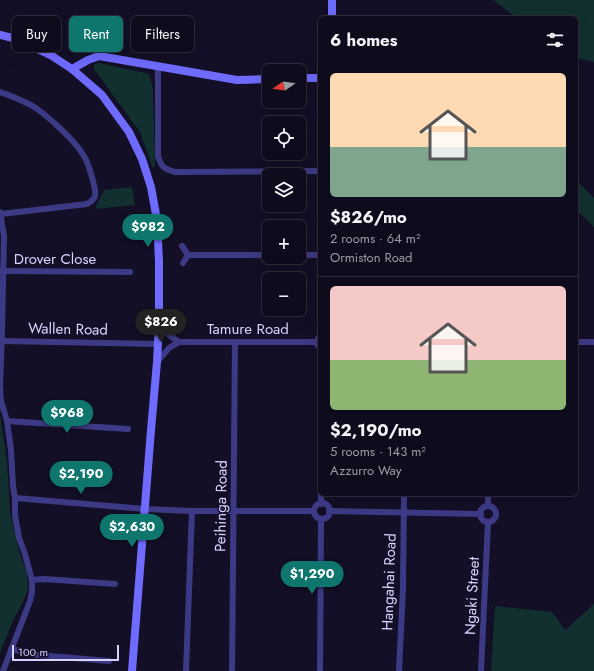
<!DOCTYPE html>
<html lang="en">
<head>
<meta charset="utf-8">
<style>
	body { margin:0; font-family:Jost,sans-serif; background:#1c1929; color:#f1f3f6; height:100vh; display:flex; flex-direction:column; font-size:15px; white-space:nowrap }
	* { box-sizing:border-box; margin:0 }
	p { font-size:13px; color:#9b9ba3 }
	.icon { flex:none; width:22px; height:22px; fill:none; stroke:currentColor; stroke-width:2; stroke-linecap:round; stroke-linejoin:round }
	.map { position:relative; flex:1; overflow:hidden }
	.sheet { position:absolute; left:318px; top:16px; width:260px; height:480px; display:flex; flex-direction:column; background:#0e0b1c; border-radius:6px; box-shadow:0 4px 16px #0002,0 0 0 1px #2e2b3b }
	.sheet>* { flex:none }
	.guide { position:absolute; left:12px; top:16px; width:246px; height:36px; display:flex; gap:8px }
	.needle { width:26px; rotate:257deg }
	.buttons { position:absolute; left:262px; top:64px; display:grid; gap:8px }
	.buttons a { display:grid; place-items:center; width:44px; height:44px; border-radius:6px; background:#0e0b1c; box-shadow:0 4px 16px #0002,0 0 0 1px #2e2b3b; font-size:20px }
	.scale { position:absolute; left:12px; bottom:10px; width:107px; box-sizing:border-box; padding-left:4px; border:2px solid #d9d4ff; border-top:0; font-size:11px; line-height:14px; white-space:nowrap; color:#d9d4ff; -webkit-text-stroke:3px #130f26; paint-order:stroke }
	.price { position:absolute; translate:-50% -34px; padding:0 9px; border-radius:14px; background:#0f766e; color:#fff; font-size:13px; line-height:26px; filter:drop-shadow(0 1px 2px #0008) }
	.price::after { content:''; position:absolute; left:50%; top:24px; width:12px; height:9px; margin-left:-6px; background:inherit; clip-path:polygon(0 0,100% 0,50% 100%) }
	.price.on { background:#222; color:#fff }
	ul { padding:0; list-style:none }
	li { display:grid; align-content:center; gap:8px; height:212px; padding:0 12px }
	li+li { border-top:1px solid #2e2b3b }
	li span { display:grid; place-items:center; height:124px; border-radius:6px; color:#555 }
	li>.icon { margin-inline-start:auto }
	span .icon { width:72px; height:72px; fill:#fffc; stroke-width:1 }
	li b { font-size:17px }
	h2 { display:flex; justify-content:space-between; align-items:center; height:48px; padding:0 12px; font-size:17px }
	.tag { padding:0 14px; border-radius:6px; background:#0e0b1c; box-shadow:0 4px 16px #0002,0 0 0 1px #2e2b3b; font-size:14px; line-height:36px }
	.tag.on { background:#0f766e; color:#fff }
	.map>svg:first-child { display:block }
	.green { fill:#12302f }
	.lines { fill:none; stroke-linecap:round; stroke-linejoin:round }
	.street { stroke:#3d3a85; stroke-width:6 }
	.secondary { stroke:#6f6bff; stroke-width:8 }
	.labels { text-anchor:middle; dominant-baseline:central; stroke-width:3; stroke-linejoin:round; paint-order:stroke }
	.street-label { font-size:15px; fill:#d9d4ff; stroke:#130f26 }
</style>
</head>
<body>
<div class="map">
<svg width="594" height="671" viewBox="0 0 594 671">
	<rect width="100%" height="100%" fill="#130f26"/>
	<!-- green -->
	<g class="green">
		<path d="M493 0H594V62L576 58V18H517Z"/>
		<path d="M99 63 149 74 153 89 155 166 153 168 140 132 94 69V64Z"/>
		<path d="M576 180 594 198V227L576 210Z"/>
		<path d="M132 187 135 205 95 209 104 190Z"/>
		<path d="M0 413 7 462 10 512 19 551 27 573 28 590 23 602 12 623 0 653Z"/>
		<path d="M594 604V671H491L495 606 552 612 565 630Z"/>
	</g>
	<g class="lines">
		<!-- street -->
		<g class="street">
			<path d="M158 66V156C161 167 164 169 175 172L320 171"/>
			<path d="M0 92C10 95 21 100 31 105 46 114 77 142 85 158 89 165 91 174 93 181 96 193 98 198 87 204L1 214"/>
			<path d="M0 212 4 236 2 331 0 386"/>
			<path d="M182 246 188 255 183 263"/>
			<path d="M188 255H269"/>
			<path d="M299 255H320"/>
			<path d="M0 271 130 272"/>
			<path d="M159 324 169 335 179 342"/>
			<path d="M320 336C316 340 316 344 320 348"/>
			<path d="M2 341 158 344"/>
			<path d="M576 342H594"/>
			<path d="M157 362 169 348 179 342H317"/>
			<path d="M0 387 1 401 7 421 11 450 13 486 15 498V515L19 538 25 554 32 580V592L30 601 3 671"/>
			<path d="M7 421 128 429"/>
			<path d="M15 498 145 509 192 511H314"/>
			<circle cx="322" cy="511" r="8"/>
			<path d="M321 504V494"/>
			<path d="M488 506V494"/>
			<circle cx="488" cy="514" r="8"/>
			<path d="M329 511 481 514"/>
			<path d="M32 580 44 579 115 584"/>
			<path d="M11 649 38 655 109 661"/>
			<path d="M186 671 192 511"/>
			<path d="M232 671 235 342"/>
			<path d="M320 671 321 519"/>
			<path d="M399 671 403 588 404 494"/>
			<path d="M481 671 488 522"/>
		</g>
		<!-- secondary -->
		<g class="secondary">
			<path d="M332 0V18"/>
			<path d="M0 35 17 39 52 56 72 69 102 95 129 132 142 159 151 187 157 220 159 261V324L157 362 151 430 132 671"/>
			<path d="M72 69 88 60 99 56 237 80 269 79"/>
			<path d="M299 78H320"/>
		</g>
	</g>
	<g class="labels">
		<!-- street labels -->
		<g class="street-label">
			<text x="55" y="259">Drover Close</text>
			<text transform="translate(68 329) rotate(1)">Wallen Road</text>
			<text x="248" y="329">Tamure Road</text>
			<text transform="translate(221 506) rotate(-89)">Peihinga Road</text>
			<text transform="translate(389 582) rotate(-88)">Hangahai Road</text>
			<text transform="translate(472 596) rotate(-87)">Ngaki Street</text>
		</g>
	</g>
</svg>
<div class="buttons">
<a><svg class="needle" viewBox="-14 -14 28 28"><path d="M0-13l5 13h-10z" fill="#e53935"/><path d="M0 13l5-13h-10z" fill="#9b9ba3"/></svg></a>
<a><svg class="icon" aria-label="locate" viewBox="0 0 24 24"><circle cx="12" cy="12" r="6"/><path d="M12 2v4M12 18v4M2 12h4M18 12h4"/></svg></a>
<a><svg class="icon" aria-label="layers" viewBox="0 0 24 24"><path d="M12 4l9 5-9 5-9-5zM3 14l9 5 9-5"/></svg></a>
<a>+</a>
<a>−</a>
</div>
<div class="scale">100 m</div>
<b class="price" style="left:148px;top:248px">$982</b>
<b class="price on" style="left:161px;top:343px">$826</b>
<b class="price" style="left:67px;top:434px">$968</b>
<b class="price" style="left:81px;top:495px">$2,190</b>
<b class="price" style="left:132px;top:548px">$2,630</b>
<b class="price" style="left:312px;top:595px">$1,290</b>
<div class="guide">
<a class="tag">Buy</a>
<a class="tag on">Rent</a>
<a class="tag">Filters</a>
</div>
<section class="sheet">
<h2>6 homes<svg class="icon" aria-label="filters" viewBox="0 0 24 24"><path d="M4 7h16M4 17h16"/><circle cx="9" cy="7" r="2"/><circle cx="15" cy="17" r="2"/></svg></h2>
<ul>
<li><span style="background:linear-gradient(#ffd9b3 60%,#7fa58c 0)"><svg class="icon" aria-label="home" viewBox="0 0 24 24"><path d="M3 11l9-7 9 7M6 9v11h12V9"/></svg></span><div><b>$826/mo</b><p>2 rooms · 64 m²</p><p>Ormiston Road</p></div></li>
<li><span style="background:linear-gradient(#f6c9c9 60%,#8fb573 0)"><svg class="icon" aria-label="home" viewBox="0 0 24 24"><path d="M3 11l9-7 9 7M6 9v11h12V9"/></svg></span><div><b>$2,190/mo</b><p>5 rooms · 143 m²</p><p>Azzurro Way</p></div></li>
</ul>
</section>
</div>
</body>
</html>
